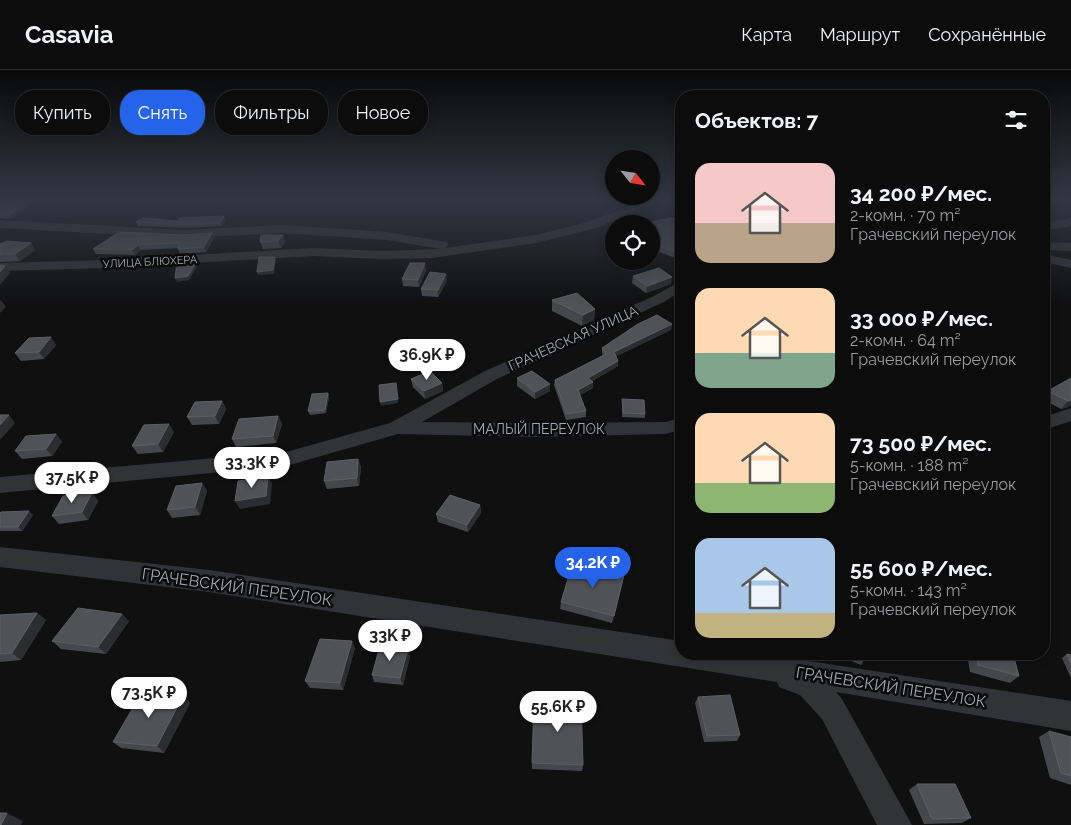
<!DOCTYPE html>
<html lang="ru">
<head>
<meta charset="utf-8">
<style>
	body { margin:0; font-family:Raleway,sans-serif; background:#151516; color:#f1f3f6; height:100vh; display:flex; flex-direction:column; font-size:19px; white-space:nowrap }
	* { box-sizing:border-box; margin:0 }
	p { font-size:16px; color:#9a9b9d }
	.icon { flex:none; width:28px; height:28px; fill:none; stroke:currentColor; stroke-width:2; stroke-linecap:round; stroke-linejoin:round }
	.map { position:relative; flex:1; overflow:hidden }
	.drawer { position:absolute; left:675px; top:20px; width:375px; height:570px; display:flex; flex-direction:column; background:#0c0c0d; border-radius:20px; box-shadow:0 2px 12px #0003,0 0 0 1px #2c2c2e }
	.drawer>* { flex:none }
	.top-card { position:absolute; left:15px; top:20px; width:475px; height:45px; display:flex; gap:10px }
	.needle { width:32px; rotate:120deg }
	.controls { position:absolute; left:605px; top:80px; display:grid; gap:10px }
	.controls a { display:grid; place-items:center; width:55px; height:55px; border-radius:50%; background:#0c0c0d; box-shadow:0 2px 12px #0003,0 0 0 1px #2c2c2e; font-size:25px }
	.price { position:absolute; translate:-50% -42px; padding:0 11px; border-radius:18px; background:#fff; color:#222; font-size:16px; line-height:32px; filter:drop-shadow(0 1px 2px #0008) }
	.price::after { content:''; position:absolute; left:50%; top:30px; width:15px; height:11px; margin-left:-8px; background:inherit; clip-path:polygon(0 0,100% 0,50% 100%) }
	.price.current { background:#2563eb; color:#fff }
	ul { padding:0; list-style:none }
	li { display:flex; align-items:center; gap:15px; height:125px; padding:0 20px }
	li span { display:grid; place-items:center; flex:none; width:140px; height:100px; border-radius:15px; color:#555 }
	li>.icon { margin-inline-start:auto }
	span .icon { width:60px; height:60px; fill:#fffc; stroke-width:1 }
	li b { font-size:21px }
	h2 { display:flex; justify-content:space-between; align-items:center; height:60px; padding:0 20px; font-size:21px }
	.tag { padding:0 18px; border-radius:20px; background:#0c0c0d; box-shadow:0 2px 12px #0003,0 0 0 1px #2c2c2e; font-size:18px; line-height:45px }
	.tag.current { background:#2563eb; color:#fff }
	header { display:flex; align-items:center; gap:30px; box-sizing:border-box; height:70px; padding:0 25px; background:#0c0c0d; border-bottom:1px solid #2c2c2e }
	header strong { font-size:24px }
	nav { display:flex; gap:28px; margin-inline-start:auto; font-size:18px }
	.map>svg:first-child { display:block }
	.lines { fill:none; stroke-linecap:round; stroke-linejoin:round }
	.service { fill:#313336; fill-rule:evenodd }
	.minor { fill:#313336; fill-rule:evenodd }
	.wall { fill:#46474c }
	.shaded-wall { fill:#2c2d30 }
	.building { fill:#505257; stroke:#5c6065 }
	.labels { text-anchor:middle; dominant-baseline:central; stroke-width:5; stroke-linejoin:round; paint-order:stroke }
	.far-street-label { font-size:11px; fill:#a1a9b2; stroke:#0b0b0c }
	.street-label { font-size:14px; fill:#a1a9b2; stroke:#0b0b0c }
	.near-street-label { font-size:16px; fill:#a1a9b2; stroke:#0b0b0c }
</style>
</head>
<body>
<header>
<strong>Casavia</strong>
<nav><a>Карта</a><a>Маршрут</a><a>Сохранённые</a></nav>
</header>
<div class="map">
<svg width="1071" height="755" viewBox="0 0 1071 755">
	<rect width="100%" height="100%" fill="#101011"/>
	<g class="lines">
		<!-- service -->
		<g class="service">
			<path d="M608 128H619L646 136 643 138Z"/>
			<path d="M670 128 681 130V134Z"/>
		</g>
		<!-- minor -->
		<g class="minor">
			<path d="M650 128H666L596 158 536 173 432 188 383 189 313 186 107 198 0 201V193L107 190 313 178 383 181 441 179 387 170 281 163 184 168 0 158V150L184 160 281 155 387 162 447 172 448 175 445 178 536 165 588 152Z"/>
			<path d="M1044 128H1051L1048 134 1044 135Z"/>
			<path d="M1071 148V156L1044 161V153Z"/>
			<path d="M1044 172 1071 173V181L1044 180Z"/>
			<path d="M1044 184 1071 190V198L1044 192Z"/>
			<path d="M681 211V221L664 232 497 309 422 352 534 353 665 352 681 348V360L665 364 534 367 398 364 286 396 0 423V407L286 382 390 353 485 301 654 226Z"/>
			<path d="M1071 338V351L1044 360V347Z"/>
			<path d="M0 477 209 500 681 571V584H763L1071 631V661L836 622 842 629 912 755H877L822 649 800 625 779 617 777 612 209 522 0 497Z"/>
		</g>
	</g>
	<!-- wall -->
	<g class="wall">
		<path d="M0 128 12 149 0 148Z"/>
		<path d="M681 147V190L651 179V154Z"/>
		<path d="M226 149 222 156 184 158 138 156 136 152Z"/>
		<path d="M261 165 285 172 281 178 263 179 260 172Z"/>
		<path d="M214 168 206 182 180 184 178 178 140 180 135 185 96 184 93 179Z"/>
		<path d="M31 173 35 180 20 191 0 192V184Z"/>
		<path d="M426 200 419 217 403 216 402 209Z"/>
		<path d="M633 206 671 214 646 223 632 213Z"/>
		<path d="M447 211 438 227 422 226 421 219Z"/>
		<path d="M552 230 595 239 594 250 582 256 552 241Z"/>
		<path d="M672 254 671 260 616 286 618 296 592 311 593 312V318L580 325 586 341V347L566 350 554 315 555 310 603 286 602 283V278Z"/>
		<path d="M56 275 44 289 21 291 15 283Z"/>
		<path d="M517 308 550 321 535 329 517 316Z"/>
		<path d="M1071 308V335L1068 337 1061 339 1044 330V327L1048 321Z"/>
		<path d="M411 309 442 313 443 321 425 329 413 317Z"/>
		<path d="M328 323 329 327 326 343 310 345 308 341Z"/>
		<path d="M622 329 645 344V348L622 347Z"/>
		<path d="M222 331 226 339 219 354 192 355 187 347Z"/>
		<path d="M278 346 282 354 276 373 236 377 232 369Z"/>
		<path d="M174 362 163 382 138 384 132 376Z"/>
		<path d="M56 364 62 372 52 386 22 389 15 381Z"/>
		<path d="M358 389 361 397 359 416 327 419 324 411Z"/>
		<path d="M202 413 207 421 200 445 172 448 167 440Z"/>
		<path d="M92 423 98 431 88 450 59 454 52 446Z"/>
		<path d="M480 435 481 443 468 462 438 452 436 444Z"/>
		<path d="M0 443 33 445 22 461H0Z"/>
		<path d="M622 513 612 553 560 539 561 532Z"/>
		<path d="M37 543 46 550 21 590 0 592V545Z"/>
		<path d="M129 551 106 584 61 579 52 571Z"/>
		<path d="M355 578 343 620 310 618 305 611Z"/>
		<path d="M834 584H867L866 587 861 595Z"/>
		<path d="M967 584H1013L1019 606 1010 613 970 602Z"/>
		<path d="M1067 584 1071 585V608L1062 588Z"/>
		<path d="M410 586 403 615 374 612 372 605Z"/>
		<path d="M183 626 190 633 164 683 121 678 113 672Z"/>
		<path d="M698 627 740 665 737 671 704 672 695 633Z"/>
		<path d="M1049 661 1071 667V715L1050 708 1039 667Z"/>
		<path d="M532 693 583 695 582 701 532 699Z"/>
		<path d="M917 714 971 748 962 753 924 754 909 720Z"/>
	</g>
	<!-- shaded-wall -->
	<g class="shaded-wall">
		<path d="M35 128H42L12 149 10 145Z"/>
		<path d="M224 146 226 149 222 156 220 153Z"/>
		<path d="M212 163 214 168 206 182 204 177Z"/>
		<path d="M283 165 285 172 281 178 278 171Z"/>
		<path d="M31 173 35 180 20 191 15 184Z"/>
		<path d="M138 175 140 180 135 185 132 180Z"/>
		<path d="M275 187 276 190 274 204 258 205 257 202Z"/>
		<path d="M197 191 198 195 189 210 177 212 175 208Z"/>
		<path d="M425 193 426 200 419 217 418 210Z"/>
		<path d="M5 196 10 203 0 215V202Z"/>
		<path d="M446 204 447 211 438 227V220Z"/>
		<path d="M672 207 671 214 646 223 647 216Z"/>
		<path d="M1 230 6 237 0 243V231Z"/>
		<path d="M595 239 594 250 582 256 583 245Z"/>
		<path d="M672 254 671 260 613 288 614 282Z"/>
		<path d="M51 267 56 275 44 289 39 282Z"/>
		<path d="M618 291V296L587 314 588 308Z"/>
		<path d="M593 312V318L578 326V320Z"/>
		<path d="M442 313 443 321 425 329 424 321Z"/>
		<path d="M550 314V321L535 329V322Z"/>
		<path d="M396 317 398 333 381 336 380 332Z"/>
		<path d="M328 323 329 327 326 343 325 340Z"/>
		<path d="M1071 330V335L1068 337 1061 339 1068 331Z"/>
		<path d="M222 331 226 339 219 354 215 346Z"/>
		<path d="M9 345 15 353 0 370V355Z"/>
		<path d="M278 346 282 354 276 373 273 366Z"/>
		<path d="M169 354 174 362 163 382 158 374Z"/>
		<path d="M56 364 62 372 52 386 46 379Z"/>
		<path d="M358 389 361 397 359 416 357 408Z"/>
		<path d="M268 406 272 414 270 434 240 439 235 431Z"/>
		<path d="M202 413 207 421 200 445 195 437Z"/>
		<path d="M92 423 98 431 88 450 82 442Z"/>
		<path d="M480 435 481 443 468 462 467 455Z"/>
		<path d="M29 441 33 445 22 461 18 457Z"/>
		<path d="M37 543 46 550 21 590 12 583Z"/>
		<path d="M122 544 129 551 106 584 98 577Z"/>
		<path d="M352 571 355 578 343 620 340 613Z"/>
		<path d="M408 579 410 586 403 615 400 608Z"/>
		<path d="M183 626 190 633 164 683 157 676Z"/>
		<path d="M7 743 23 751 21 755H1Z"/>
	</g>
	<!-- building -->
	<g class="building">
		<path d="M0 128H35L10 145H0Z"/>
		<path d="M224 146 220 153 183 155 136 152 143 148 178 151 180 148Z"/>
		<path d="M680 146 681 147V184L651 173V154H642Z"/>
		<path d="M119 162 182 165 212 163 204 177 178 179 179 173 138 175 132 180 93 179Z"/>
		<path d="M261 165H283L278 171 260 172Z"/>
		<path d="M7 171 31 173 15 184H0V174Z"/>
		<path d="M259 187H275L273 200 257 202Z"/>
		<path d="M197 191 188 206 175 208 177 192Z"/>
		<path d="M410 193H425L418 210 402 209Z"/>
		<path d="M0 195 5 196 0 202Z"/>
		<path d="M659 198 672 207 647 216 633 206Z"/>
		<path d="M430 202 446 204 438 220 421 219Z"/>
		<path d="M577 223 595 239 583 245 552 230Z"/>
		<path d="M657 245 672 254 614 282 618 291 588 308 593 312 578 320 586 341 566 344 555 310 606 284 602 278 638 254Z"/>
		<path d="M51 267 39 282 15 283 29 268Z"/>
		<path d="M430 301 442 313 424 321 411 309Z"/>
		<path d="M532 301 550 314 535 322 517 308Z"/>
		<path d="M1071 308V330L1068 331 1048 321Z"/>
		<path d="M396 313 398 329 380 332 379 315Z"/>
		<path d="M328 323 325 340 308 341 312 324Z"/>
		<path d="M622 329 644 330 645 344 623 343Z"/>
		<path d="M222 331 215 346 187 347 195 332Z"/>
		<path d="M0 345H9L0 355Z"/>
		<path d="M278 346 273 366 232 369 239 349Z"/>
		<path d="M169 354 158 374 132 376 144 355Z"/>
		<path d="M56 364 46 379 15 381 26 366Z"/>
		<path d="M358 389 357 408 324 411 327 392Z"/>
		<path d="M268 406 266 426 235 431 238 411Z"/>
		<path d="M202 413 195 437 167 440 176 416Z"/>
		<path d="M92 423 82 442 52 446 63 426Z"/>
		<path d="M450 425 480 435 467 455 436 444Z"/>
		<path d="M29 441 18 457H0V443L1 442Z"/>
		<path d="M573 492 624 505 614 546 561 532Z"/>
		<path d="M78 538 122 544 98 577 52 571Z"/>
		<path d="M37 543 12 583 0 584V545Z"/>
		<path d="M320 569 352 571 340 613 305 611Z"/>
		<path d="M380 576 408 579 400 608 372 605Z"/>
		<path d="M857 584H867L866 587Z"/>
		<path d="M976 584H1013L1019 606 978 595Z"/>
		<path d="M1067 584 1071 585V593Z"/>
		<path d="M142 622 183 626 157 676 113 672Z"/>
		<path d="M730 625 740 665 707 666 698 627Z"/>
		<path d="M534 630 581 631 583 695 532 693Z"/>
		<path d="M1049 661 1071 667V706L1061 703Z"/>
		<path d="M917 714H955L971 748 932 749Z"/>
		<path d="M0 743H7L1 755H0Z"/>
	</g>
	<!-- sky -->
	<linearGradient id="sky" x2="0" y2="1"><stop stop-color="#090909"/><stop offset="0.55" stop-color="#313743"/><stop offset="1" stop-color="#313743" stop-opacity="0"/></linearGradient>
	<rect width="1071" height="234" fill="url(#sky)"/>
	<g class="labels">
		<!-- far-street labels -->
		<g class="far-street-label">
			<text transform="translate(150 192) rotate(-3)">УЛИЦА БЛЮХЕРА</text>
		</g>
		<!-- street labels -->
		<g class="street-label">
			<text transform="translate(573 268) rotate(-24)">ГРАЧЕВСКАЯ УЛИЦА</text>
			<text x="539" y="359">МАЛЫЙ ПЕРЕУЛОК</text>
		</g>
		<!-- near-street labels -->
		<g class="near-street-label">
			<text transform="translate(237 517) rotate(8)">ГРАЧЕВСКИЙ ПЕРЕУЛОК</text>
			<text transform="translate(891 617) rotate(9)">ГРАЧЕВСКИЙ ПЕРЕУЛОК</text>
		</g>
	</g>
</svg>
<div class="controls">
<a><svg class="needle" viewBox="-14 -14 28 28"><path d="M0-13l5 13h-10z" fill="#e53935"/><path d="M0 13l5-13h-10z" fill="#9a9b9d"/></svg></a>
<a><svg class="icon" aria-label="locate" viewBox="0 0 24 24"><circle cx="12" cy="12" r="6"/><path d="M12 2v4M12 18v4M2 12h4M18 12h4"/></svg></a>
</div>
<b class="price" style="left:427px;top:311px">36.9K ₽</b>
<b class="price" style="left:252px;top:419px">33.3K ₽</b>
<b class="price" style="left:72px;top:434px">37.5K ₽</b>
<b class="price current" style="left:593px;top:519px">34.2K ₽</b>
<b class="price" style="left:390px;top:592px">33K ₽</b>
<b class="price" style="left:149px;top:649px">73.5K ₽</b>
<b class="price" style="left:558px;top:663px">55.6K ₽</b>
<div class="top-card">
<a class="tag">Купить</a>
<a class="tag current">Снять</a>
<a class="tag">Фильтры</a>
<a class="tag">Новое</a>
</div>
<section class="drawer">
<h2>Объектов: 7<svg class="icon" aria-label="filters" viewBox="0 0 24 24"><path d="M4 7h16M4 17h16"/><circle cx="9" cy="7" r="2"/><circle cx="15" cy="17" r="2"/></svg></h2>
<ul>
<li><span style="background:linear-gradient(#f6c9c9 60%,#b9a48a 0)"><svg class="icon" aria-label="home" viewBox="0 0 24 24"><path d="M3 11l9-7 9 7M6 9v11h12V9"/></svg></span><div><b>34 200 ₽/мес.</b><p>2-комн. · 70 m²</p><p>Грачевский переулок</p></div></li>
<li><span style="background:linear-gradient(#ffd9b3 65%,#7fa58c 0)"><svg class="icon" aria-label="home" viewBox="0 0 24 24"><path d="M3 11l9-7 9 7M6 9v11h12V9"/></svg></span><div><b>33 000 ₽/мес.</b><p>2-комн. · 64 m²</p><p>Грачевский переулок</p></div></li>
<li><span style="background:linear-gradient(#ffd9b3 70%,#8fb573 0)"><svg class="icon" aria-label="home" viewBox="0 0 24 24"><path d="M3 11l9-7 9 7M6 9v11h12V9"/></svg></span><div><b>73 500 ₽/мес.</b><p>5-комн. · 188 m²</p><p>Грачевский переулок</p></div></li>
<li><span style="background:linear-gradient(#a9c7e8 75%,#c2b280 0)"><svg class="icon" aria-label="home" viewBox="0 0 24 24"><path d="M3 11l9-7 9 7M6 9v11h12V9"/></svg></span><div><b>55 600 ₽/мес.</b><p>5-комн. · 143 m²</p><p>Грачевский переулок</p></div></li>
</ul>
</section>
</div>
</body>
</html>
